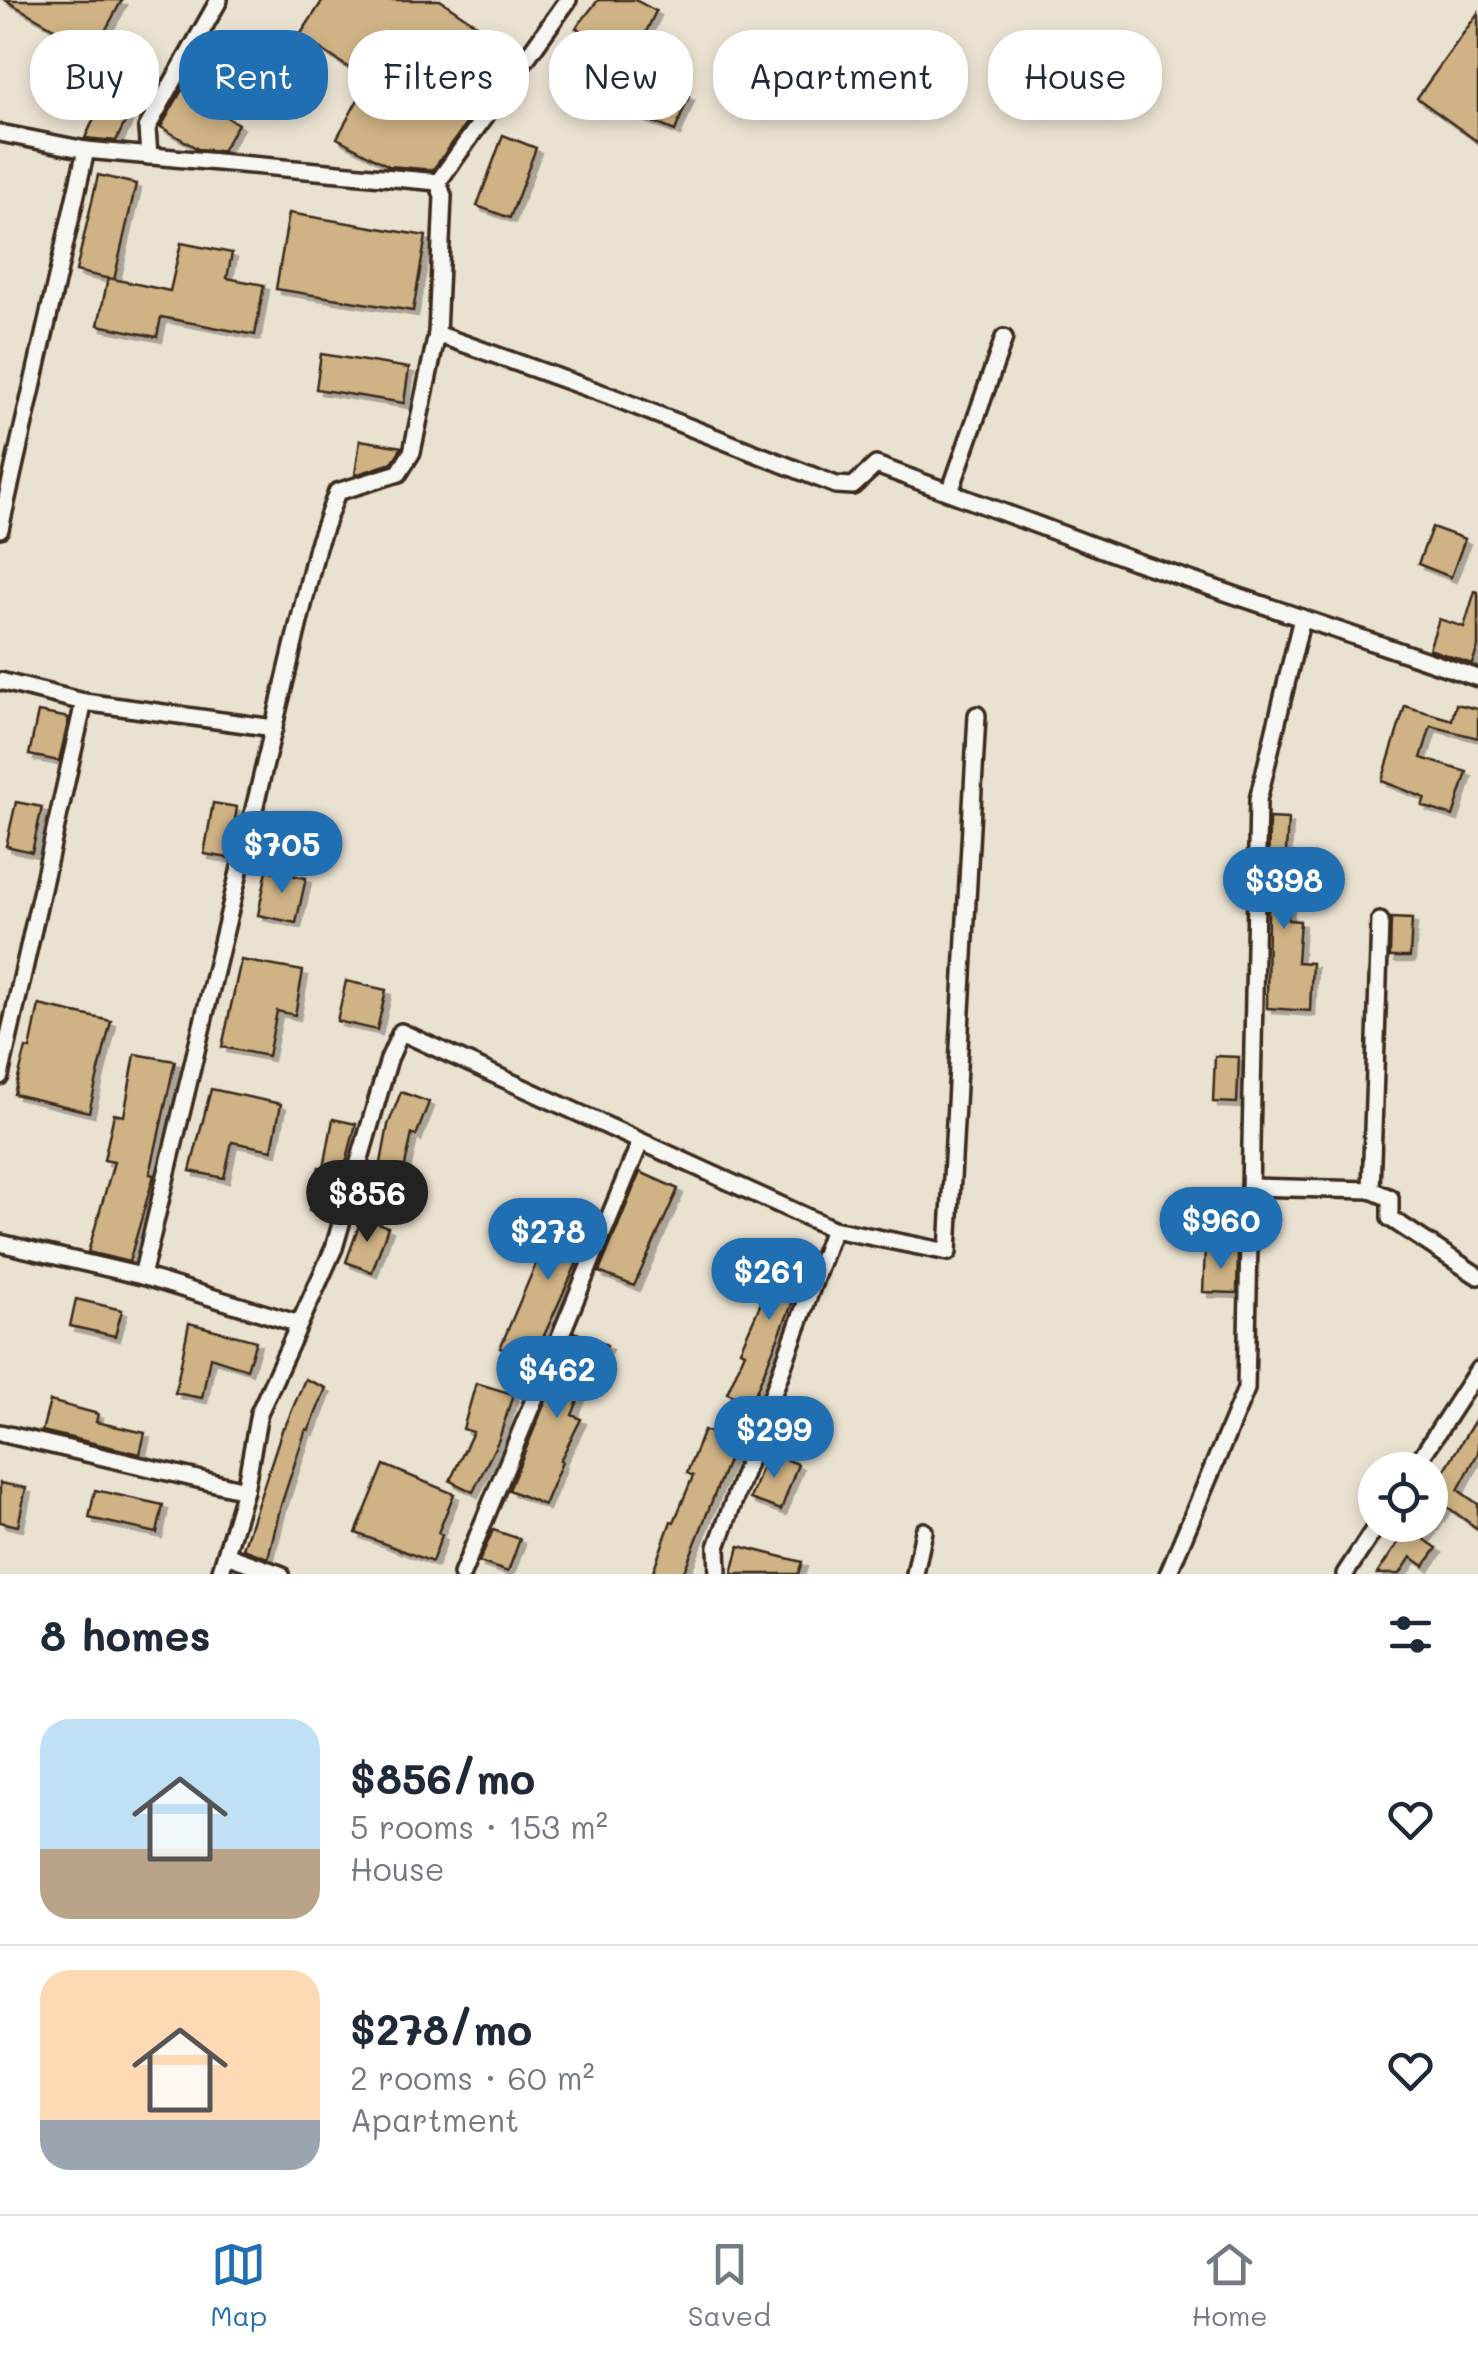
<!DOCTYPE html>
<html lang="en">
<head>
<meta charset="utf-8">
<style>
	body { margin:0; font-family:Mali,sans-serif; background:#f2f2f3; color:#1f2937; height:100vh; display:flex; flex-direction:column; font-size:38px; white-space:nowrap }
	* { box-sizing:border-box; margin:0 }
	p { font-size:32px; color:#747a83 }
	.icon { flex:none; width:55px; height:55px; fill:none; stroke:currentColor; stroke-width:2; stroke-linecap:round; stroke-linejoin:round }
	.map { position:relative; height:1574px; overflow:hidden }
	.side { display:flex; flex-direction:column; background:#fff; flex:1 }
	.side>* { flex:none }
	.guide { position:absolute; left:30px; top:30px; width:1420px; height:90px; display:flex; gap:20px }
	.buttons { position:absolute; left:1358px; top:1452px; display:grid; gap:20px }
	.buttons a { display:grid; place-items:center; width:90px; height:90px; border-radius:50%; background:#fff; box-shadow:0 5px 15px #0003; font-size:50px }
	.price { position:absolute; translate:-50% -85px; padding:0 22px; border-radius:35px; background:#1f6fb2; color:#fff; font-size:32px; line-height:65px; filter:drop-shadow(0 2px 5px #0008) }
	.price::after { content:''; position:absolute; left:50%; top:60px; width:30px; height:22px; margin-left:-15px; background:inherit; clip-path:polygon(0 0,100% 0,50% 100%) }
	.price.active { background:#222; color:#fff }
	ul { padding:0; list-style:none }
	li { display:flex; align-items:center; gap:30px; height:250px; padding:0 40px }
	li+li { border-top:2px solid #e0e1e3 }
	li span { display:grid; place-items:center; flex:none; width:280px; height:200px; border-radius:30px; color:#555 }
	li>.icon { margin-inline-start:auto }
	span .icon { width:120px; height:120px; fill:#fffc; stroke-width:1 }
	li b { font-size:42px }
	h2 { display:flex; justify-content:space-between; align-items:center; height:120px; padding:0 40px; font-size:42px }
	.chip { padding:0 35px; border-radius:40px; background:#fff; box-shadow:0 5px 15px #0003; font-size:35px; line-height:90px }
	.chip.active { background:#1f6fb2; color:#fff }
	.menu { display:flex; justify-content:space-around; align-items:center; height:140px; border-top:2px solid #e0e1e3; background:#fff; font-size:28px; color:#747a83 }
	.menu a { display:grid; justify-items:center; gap:5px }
	.menu .active { color:#1f6fb2 }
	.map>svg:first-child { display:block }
	.building { fill:#cfb385; stroke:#3b2a1e; stroke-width:2.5; filter:url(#shadow) }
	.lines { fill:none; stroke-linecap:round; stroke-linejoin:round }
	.minor-casing { stroke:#3b2a1e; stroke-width:22 }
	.minor { stroke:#f6f6f2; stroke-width:15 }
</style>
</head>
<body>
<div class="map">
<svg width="1478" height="1574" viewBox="0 0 1478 1574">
	<defs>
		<filter id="shadow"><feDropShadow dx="5" dy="5" stdDeviation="0" flood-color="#0004"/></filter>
	</defs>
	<rect width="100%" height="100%" fill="#eae2d1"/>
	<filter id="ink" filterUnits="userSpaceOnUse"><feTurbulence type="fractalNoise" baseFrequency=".01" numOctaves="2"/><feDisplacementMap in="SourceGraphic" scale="20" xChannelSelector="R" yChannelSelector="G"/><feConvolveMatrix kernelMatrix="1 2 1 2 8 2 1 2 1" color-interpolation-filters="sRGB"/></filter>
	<g filter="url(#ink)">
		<!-- building -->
		<g class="building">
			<path d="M5 0H122L94 51Z"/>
			<path d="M323 0H440L511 48 477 99 481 101 478 107 433 170 389 166 337 138 368 81 300 35Z"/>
			<path d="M598 0H635L656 11 635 55 576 28Z"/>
			<path d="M1478 13V142L1417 98Z"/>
			<path d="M753 43 795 63 778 102 735 82Z"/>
			<path d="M649 81 689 96 675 131 636 115Z"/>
			<path d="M182 90 238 124 222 151 198 149 161 127Z"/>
			<path d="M106 93 133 106 116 141 85 138Z"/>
			<path d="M503 135 536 148 510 218 477 206Z"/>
			<path d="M98 175 136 184 114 280 76 271Z"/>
			<path d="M289 213 426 236 413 311 276 289Z"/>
			<path d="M181 243 232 253 227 278 264 285 255 335 161 317 157 337 98 325 108 278 170 291Z"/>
			<path d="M321 354 409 368 404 403 316 389Z"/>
			<path d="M360 440 402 447 392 463 355 475Z"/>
			<path d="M1432 527 1465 539 1451 577 1418 564Z"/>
			<path d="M1475 591 1478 592V647L1472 664 1429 649 1439 619 1464 627Z"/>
			<path d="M1456 704 1478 709V738L1431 726 1421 758 1467 772 1453 816 1422 806 1425 798 1382 781 1405 706 1452 720Z"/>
			<path d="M38 712 69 718 59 761 29 755Z"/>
			<path d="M16 802 42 807 32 852 6 846Z"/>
			<path d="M213 803 237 807 229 858 204 854Z"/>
			<path d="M1269 818 1288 819 1285 868H1291L1288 920 1300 921 1297 962 1312 963 1310 1011 1267 1008Z"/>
			<path d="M267 870 306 878 296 923 258 915Z"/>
			<path d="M1391 918 1412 919 1410 957H1390Z"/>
			<path d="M241 960 303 971 295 1015 277 1011 268 1056 222 1047Z"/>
			<path d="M346 981 386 990 377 1030 337 1021Z"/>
			<path d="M39 1005 111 1021 89 1112 14 1094 26 1048 30 1049Z"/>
			<path d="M135 1054 175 1061 150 1174 154 1175 129 1262 88 1252 114 1162 104 1160 114 1114 124 1116Z"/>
			<path d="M1215 1056 1239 1057 1237 1103 1213 1102Z"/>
			<path d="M211 1089 281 1104 272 1150 232 1142 224 1178 190 1171Z"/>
			<path d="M401 1092 429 1102 416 1136 412 1134 402 1179 379 1174 388 1125Z"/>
			<path d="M333 1119 356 1124 332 1216 309 1210 319 1167 324 1168Z"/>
			<path d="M640 1172 678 1189 634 1286 599 1272Z"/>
			<path d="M561 1205 593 1219 595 1223 532 1362 500 1348Z"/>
			<path d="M362 1217 388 1227 372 1272 346 1262Z"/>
			<path d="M787 1244 812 1255 751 1404 727 1393 745 1352 740 1350Z"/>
			<path d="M1205 1250 1238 1251 1237 1293 1203 1292Z"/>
			<path d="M76 1299 122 1310 115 1336 70 1326Z"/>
			<path d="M189 1323 256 1341 247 1369 210 1357 202 1398 175 1393Z"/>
			<path d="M574 1332 607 1345 596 1371 591 1369 572 1415 581 1419 560 1461 562 1462 544 1505 509 1490Z"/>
			<path d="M305 1379 326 1388 309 1430 306 1429 281 1505 268 1558 243 1549 283 1427H285Z"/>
			<path d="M476 1383 513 1394 499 1439 473 1492 450 1481 473 1432 463 1429Z"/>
			<path d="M50 1401 98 1414 96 1422 145 1433 140 1454 42 1431Z"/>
			<path d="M1478 1415V1453L1458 1490 1478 1504V1529L1446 1506 1424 1539 1437 1548 1424 1566 1411 1557 1400 1574H1377L1410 1525H1430V1494Z"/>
			<path d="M704 1430 735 1443 683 1574H652L671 1521 674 1522 693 1476 687 1473Z"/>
			<path d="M767 1452 798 1464 781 1510 750 1499Z"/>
			<path d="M384 1465 454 1494 438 1533 442 1535 432 1562 356 1533Z"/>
			<path d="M0 1483 26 1488 18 1526 0 1522Z"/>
			<path d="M95 1490 163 1505 157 1533 89 1518Z"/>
			<path d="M493 1530 520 1539 508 1572 479 1562Z"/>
			<path d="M739 1546 802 1562 798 1574H732Z"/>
		</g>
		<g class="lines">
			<defs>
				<g id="minor">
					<path d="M0 133 86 150 438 182 568 0"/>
					<path d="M149 156 147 128 219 0"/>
					<path d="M437 334 610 396 836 485 853 486 876 465 1134 561 1478 678"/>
					<path d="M950 492 1004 338"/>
					<path d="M0 529 86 150"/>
					<path d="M0 681 84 702 274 728"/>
					<path d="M1380 921 1371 1190 1390 1198V1218L1478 1276"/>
					<path d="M0 1076 84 702"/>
					<path d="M1250 1187 1371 1190"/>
					<path d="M0 1243 142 1276 299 1324"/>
					<path d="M142 1276 317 547 337 492 399 473 412 452 437 334 443 196 438 182"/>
					<path d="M0 1433 245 1490"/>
					<path d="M1413 1470 1478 1370"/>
					<path d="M226 1555 280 1574"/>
					<path d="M220 1574 245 1490 259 1413 334 1248 389 1059 401 1032 833 1229 948 1252 977 715"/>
					<path d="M462 1574 640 1143"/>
					<path d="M718 1574 717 1547 833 1229"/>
					<path d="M915 1574 924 1531"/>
					<path d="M1168 1574 1246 1389 1258 800 1302 618"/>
					<path d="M1345 1574 1377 1525"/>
				</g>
			</defs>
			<!-- minor casing -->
			<use href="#minor" class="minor-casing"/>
			<!-- minor -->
			<use href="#minor" class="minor"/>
		</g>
	</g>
</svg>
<div class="buttons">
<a><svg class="icon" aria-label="locate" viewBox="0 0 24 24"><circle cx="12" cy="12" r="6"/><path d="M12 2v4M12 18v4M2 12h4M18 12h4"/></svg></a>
</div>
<b class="price" style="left:282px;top:896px">$705</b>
<b class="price" style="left:1284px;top:932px">$398</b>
<b class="price active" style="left:367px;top:1245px">$856</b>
<b class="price" style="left:1221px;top:1272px">$960</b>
<b class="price" style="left:548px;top:1283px">$278</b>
<b class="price" style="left:769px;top:1323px">$261</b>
<b class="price" style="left:557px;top:1421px">$462</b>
<b class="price" style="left:774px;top:1481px">$299</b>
<div class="guide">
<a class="chip">Buy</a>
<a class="chip active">Rent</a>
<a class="chip">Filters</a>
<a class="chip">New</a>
<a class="chip">Apartment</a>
<a class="chip">House</a>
</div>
</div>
<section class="side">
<h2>8 homes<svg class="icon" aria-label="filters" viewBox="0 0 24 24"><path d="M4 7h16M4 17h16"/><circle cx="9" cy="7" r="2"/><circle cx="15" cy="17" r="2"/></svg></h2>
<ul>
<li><span style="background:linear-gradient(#bfe0f5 65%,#b9a48a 0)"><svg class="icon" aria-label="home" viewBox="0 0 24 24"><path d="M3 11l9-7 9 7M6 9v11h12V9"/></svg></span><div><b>$856/mo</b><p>5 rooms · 153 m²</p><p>House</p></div><svg class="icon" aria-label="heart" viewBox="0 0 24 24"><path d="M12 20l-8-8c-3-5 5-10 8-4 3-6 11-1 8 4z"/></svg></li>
<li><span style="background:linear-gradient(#ffd9b3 75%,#9aa5b1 0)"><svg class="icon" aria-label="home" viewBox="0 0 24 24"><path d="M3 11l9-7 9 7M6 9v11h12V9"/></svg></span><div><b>$278/mo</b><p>2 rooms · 60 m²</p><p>Apartment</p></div><svg class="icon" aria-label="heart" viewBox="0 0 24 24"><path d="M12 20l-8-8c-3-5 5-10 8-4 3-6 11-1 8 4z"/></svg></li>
</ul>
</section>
<nav class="menu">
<a class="active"><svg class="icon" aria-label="map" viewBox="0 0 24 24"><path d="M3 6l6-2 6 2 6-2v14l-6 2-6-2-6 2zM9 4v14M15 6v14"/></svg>Map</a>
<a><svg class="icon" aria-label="saved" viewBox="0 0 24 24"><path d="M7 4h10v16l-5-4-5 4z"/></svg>Saved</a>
<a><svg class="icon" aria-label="home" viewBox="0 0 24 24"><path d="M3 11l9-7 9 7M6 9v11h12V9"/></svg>Home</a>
</nav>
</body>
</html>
